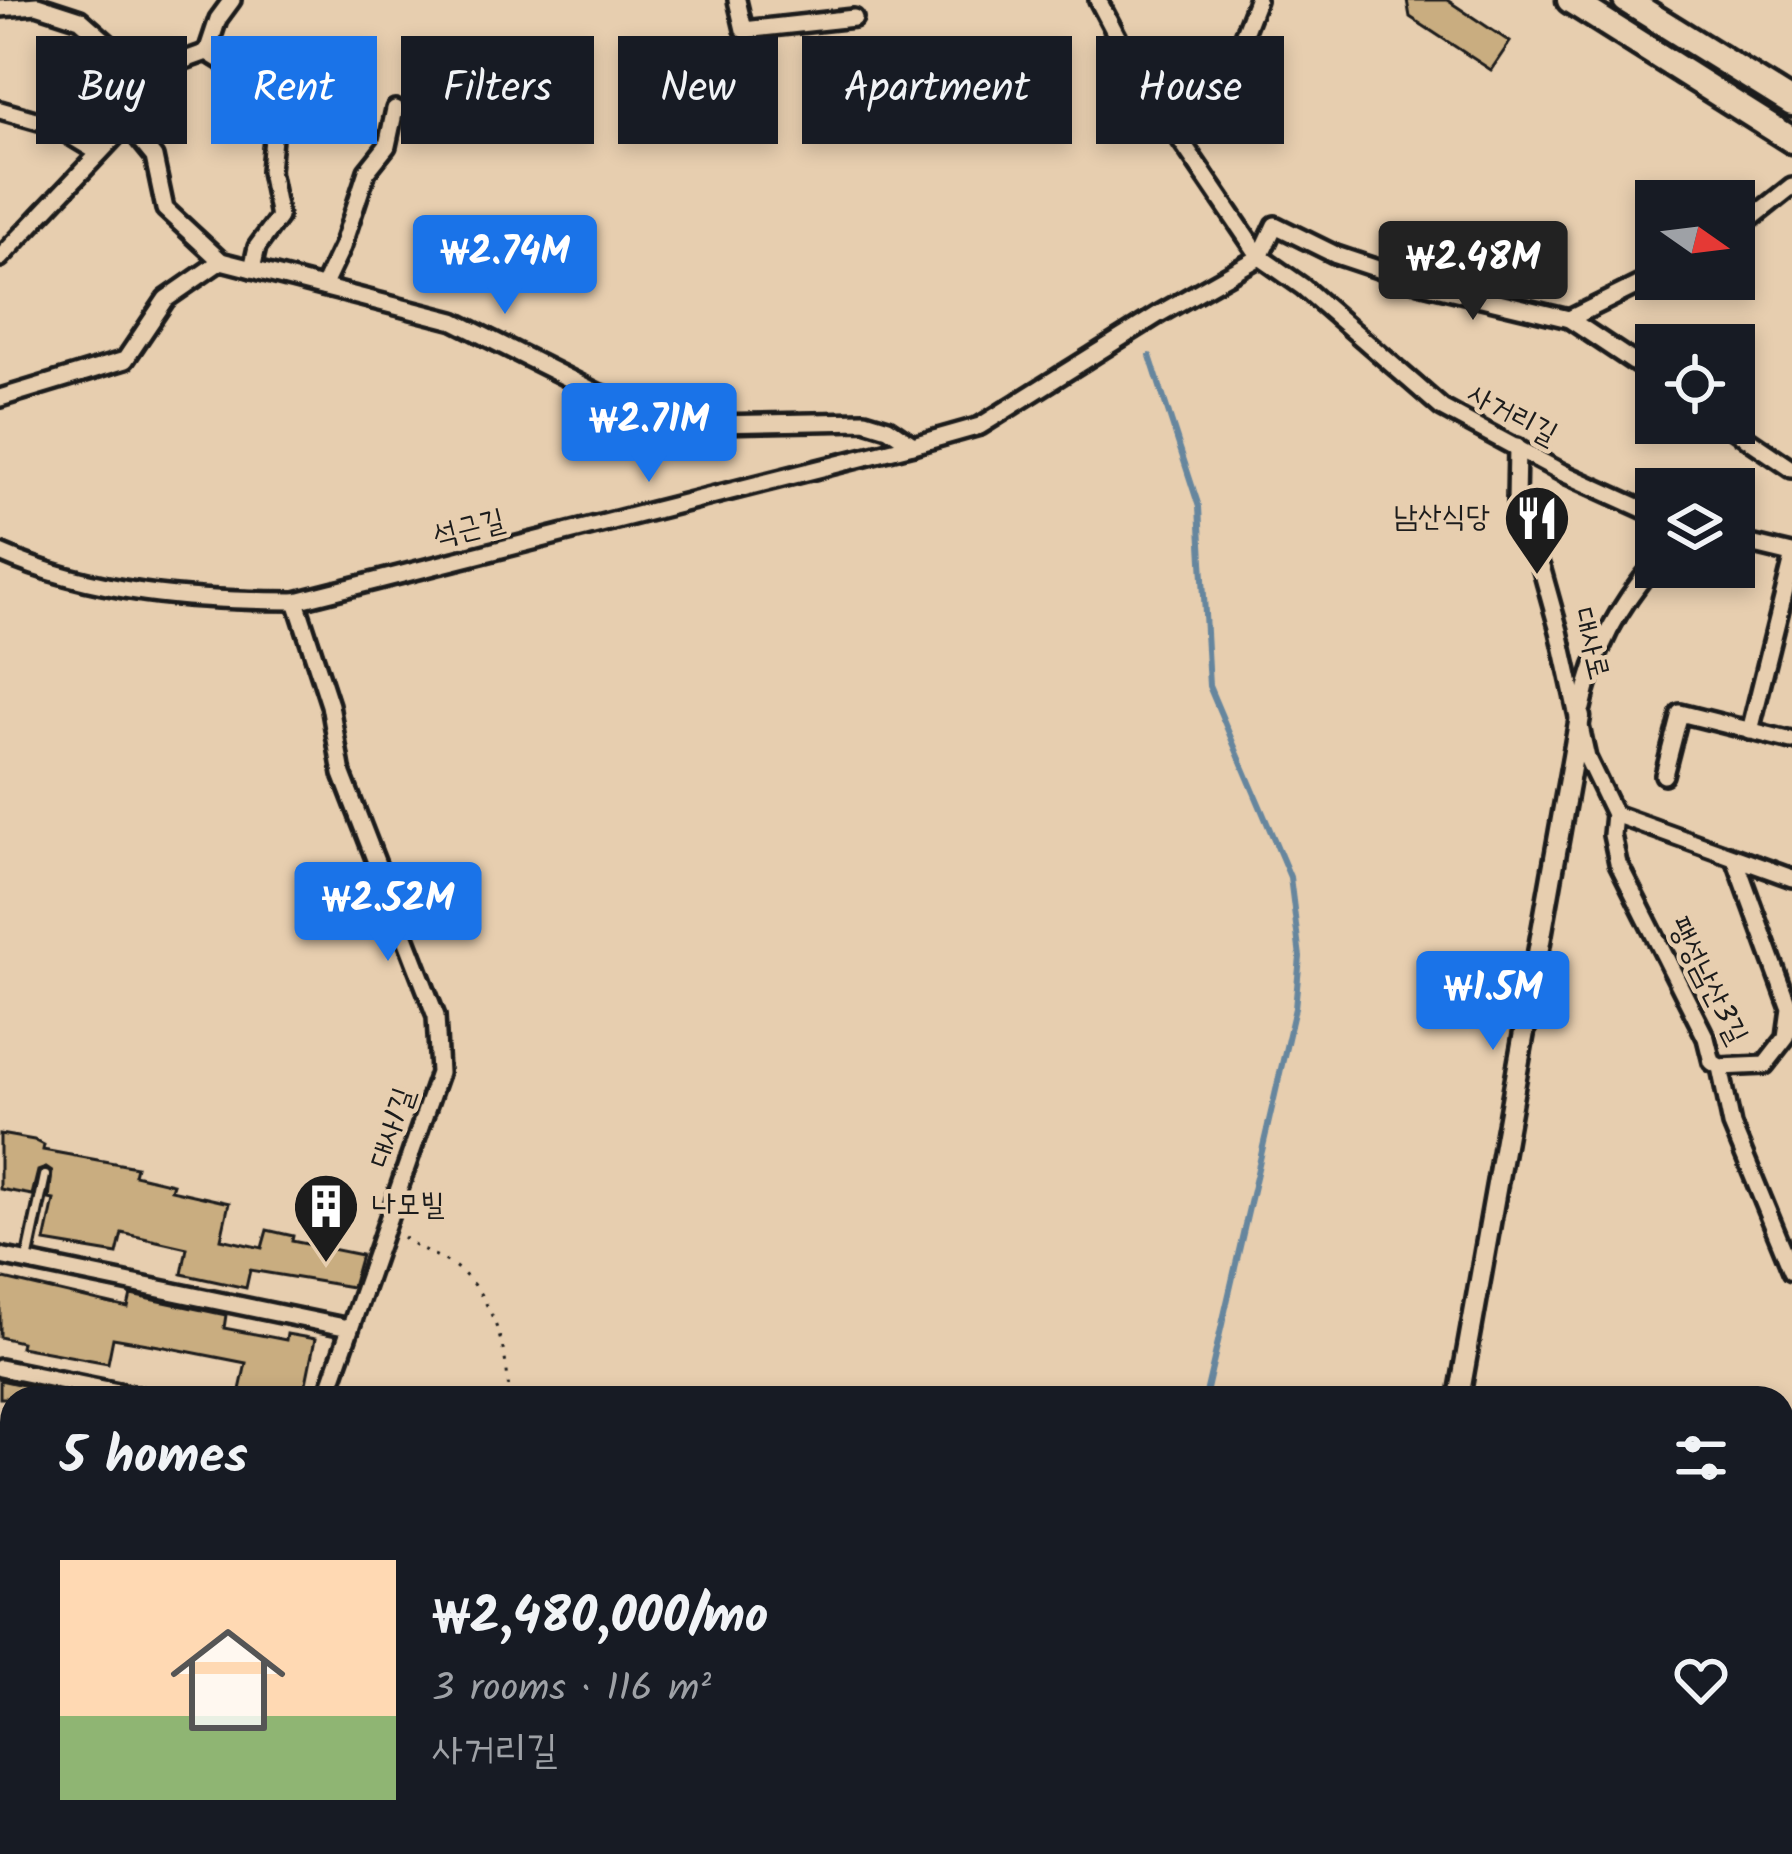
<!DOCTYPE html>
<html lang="en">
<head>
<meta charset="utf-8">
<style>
	body { margin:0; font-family:Kalam,"Poor Story",sans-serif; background:#20242c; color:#f1f3f6; height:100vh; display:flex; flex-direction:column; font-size:45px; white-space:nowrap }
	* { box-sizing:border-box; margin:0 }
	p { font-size:39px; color:#9ea1a6 }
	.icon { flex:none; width:66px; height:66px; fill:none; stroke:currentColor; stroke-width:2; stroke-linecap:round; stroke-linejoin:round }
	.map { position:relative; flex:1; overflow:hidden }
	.panel { position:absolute; left:0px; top:1386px; width:1794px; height:468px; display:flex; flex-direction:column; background:#171b24; border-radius:36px 36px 0 0; box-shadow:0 6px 18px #0003 }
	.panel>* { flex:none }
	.guide { position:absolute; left:36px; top:36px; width:1722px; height:108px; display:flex; gap:24px }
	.needle { width:78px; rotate:104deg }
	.controls { position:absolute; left:1635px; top:180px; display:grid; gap:24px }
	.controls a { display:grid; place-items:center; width:120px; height:120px; border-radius:0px; background:#171b24; box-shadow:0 6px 18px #0003; font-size:60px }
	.price { position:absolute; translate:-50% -102px; padding:0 27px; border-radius:12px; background:#1a73e8; color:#fff; font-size:39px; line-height:78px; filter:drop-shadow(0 3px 6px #0008) }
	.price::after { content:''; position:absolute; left:50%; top:72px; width:36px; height:27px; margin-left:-18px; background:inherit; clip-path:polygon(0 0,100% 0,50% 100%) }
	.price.current { background:#222; color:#fff }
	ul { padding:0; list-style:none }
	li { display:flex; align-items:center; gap:36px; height:300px; padding:0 60px }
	li span { display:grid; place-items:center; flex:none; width:336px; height:240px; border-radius:0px; color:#555 }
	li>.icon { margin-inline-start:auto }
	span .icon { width:144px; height:144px; fill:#fffc; stroke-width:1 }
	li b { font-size:51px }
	h2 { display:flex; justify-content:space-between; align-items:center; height:144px; padding:0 60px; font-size:51px }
	.tag { padding:0 42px; border-radius:0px; background:#171b24; box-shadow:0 6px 18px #0003; font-size:42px; line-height:108px }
	.tag.current { background:#1a73e8; color:#fff }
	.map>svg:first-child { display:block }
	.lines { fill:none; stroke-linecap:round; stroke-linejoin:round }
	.stream { stroke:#66869e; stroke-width:6 }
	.building { fill:#c9ad80; stroke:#1c1c1c; stroke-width:3 }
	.service-casing { stroke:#1c1c1c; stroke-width:16 }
	.minor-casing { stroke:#1c1c1c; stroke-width:24 }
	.tertiary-casing { stroke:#1c1c1c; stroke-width:27 }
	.primary-casing { stroke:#1c1c1c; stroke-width:33 }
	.path { stroke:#1c1c1c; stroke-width:3; stroke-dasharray:3 9; stroke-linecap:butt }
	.service { stroke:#e7ceaf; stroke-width:8 }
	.minor { stroke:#e7ceaf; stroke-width:15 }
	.tertiary { stroke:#e7ceaf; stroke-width:18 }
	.primary { stroke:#e7ceaf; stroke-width:24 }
	.labels { text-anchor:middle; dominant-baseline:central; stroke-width:9; stroke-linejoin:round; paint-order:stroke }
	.street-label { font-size:30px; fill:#1c1c1c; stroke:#e7ceaf }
	.poi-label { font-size:30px; fill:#1c1c1c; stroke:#e7ceaf; text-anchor:end }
</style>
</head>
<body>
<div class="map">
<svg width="1792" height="1854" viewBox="0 0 1792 1854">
	<rect width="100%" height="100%" fill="#e7ceaf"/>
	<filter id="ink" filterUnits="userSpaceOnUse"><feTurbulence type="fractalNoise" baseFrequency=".00833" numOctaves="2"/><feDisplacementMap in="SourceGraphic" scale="24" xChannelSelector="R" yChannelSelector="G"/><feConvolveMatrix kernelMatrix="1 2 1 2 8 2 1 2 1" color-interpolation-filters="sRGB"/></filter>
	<g filter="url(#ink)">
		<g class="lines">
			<!-- stream -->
			<g class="stream">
				<path d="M1150 356 1199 507 1209 686 1290 877 1300 957 1295 1008 1205 1398"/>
				<path d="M1396 1842 1397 1854"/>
			</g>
		</g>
		<!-- building -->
		<g class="building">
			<path d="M1407 0H1447L1510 42 1491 70 1410 17Z"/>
			<path d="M0 1134 34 1140 44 1145 43 1150 136 1167 134 1175 173 1184 171 1190 229 1203 221 1239 262 1248 267 1230 293 1236 292 1241 361 1255 352 1287 250 1270 246 1288 182 1274 187 1248 122 1233 117 1254 45 1242 54 1200 49 1199 52 1172 46 1168 38 1171 32 1195 0 1189Z"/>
			<path d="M0 1278 128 1308 131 1295 226 1315 224 1328 286 1340 287 1334 315 1339 303 1398 240 1390 246 1363 165 1347 113 1338 108 1363 20 1347 21 1342 0 1337Z"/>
			<path d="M0 1380 50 1391V1398H0Z"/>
		</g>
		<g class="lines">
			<defs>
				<path id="service" d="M27 1261 45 1176"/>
				<g id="minor">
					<path d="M737 0 744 30 854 18"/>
					<path d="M1098 0 1140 80 1260 257 1303 287 1442 408 1563 473 1656 515"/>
					<path d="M0 8 37 5 80 19 144 75"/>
					<path d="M207 52 218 19 232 0"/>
					<path d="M0 110 53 125 99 153"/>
					<path d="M127 124 154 157 165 209 221 261 454 321 598 393 649 412 714 424 865 421 888 428 913 445"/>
					<path d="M1184 144 1222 90 1257 0"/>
					<path d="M1734 232 1792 186"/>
					<path d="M0 258 127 124 144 75 207 52 260 85 273 138 270 171 279 217 257 247 252 269"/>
					<path d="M323 287 342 247 367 171 387 146 395 109"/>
					<path d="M1569 319 1656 377"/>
					<path d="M0 398 125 360 166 299 221 261"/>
					<path d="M1724 423 1792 469"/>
					<path d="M1517 447 1516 503 1542 570 1559 631 1587 758 1614 814 1612 835 1618 863 1706 1038 1712 1062 1720 1067 1732 1125 1792 1271"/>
					<path d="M1734 540 1792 554"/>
					<path d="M0 553C93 594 196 601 296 601L913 445 980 426 1159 314 1260 257 1275 225 1336 255 1423 284 1569 319 1656 276"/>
					<path d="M296 601 330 705 342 774 436 1016 439 1073 326 1398"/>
					<path d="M1582 708C1594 650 1618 607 1656 562"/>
					<path d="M1750 731 1792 562"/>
					<path d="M1664 775 1680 713 1792 741"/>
					<path d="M1614 814 1792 878"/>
					<path d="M1720 1067 1765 1065 1786 1038 1790 1009 1736 861"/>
					<path d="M0 1256 349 1328"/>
					<path d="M0 1368 148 1398"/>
					<path d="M0 1472 12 1475"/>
					<path d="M0 1636 12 1635"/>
					<path d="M1067 1842 1074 1854"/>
				</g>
				<g id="tertiary">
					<path d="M1459 1398 1580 717"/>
					<path d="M1295 1854 1297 1842"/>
				</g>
				<g id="primary">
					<path d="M1570 0 1792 140"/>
					<path d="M1626 0 1792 103"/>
				</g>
			</defs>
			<!-- service casing -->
			<use href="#service" class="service-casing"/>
			<!-- minor casing -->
			<use href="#minor" class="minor-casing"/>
			<!-- tertiary casing -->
			<use href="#tertiary" class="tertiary-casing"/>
			<!-- primary casing -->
			<use href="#primary" class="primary-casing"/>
			<!-- path -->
			<path class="path" d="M403 1237C418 1249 437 1255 454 1266 493 1294 508 1352 509 1398"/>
			<!-- service -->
			<use href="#service" class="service"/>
			<!-- minor -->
			<use href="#minor" class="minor"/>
			<!-- tertiary -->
			<use href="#tertiary" class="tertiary"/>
			<!-- primary -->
			<use href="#primary" class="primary"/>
		</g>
	</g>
	<!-- icons -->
	<defs>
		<symbol id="restaurant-pin" viewBox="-11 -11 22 30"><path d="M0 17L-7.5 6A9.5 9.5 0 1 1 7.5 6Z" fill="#1c1c1c" stroke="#e7ceaf"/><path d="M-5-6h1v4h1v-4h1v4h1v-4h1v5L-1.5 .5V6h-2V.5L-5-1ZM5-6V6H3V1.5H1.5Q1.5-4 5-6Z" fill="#fff"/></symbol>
		<symbol id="building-pin" viewBox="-11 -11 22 30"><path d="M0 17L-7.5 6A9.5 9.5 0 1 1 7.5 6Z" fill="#1c1c1c" stroke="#e7ceaf"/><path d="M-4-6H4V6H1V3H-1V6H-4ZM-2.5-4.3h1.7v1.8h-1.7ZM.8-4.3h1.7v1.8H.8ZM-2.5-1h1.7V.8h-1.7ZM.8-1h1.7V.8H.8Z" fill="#fff"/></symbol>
	</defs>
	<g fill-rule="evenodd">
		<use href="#restaurant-pin" x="1499" y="480" width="76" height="104"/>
		<use href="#building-pin" x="288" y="1168" width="76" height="104"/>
	</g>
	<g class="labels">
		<!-- street labels -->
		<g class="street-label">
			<text transform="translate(1512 415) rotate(28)">사거리길</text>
			<text transform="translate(469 529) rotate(-14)">석근길</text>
			<text transform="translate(1590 644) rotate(76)">대사로</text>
			<text transform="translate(1707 981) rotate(63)">팽성남산3길</text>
			<text transform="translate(393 1128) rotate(-71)">대사1길</text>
		</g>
		<!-- poi labels -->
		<g class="poi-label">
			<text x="1490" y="518">남산식당</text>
			<text x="372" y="1206" text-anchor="start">나모빌</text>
		</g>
	</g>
</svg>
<div class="controls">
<a><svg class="needle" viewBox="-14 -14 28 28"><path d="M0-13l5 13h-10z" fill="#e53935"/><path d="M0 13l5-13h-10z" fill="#9ea1a6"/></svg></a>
<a><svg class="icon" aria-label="locate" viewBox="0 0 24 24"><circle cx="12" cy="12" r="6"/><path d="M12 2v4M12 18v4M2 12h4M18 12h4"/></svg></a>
<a><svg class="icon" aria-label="layers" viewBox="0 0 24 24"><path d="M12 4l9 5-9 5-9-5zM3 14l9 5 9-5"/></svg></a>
</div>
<b class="price" style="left:505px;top:317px">₩2.74M</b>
<b class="price current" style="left:1473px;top:323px">₩2.48M</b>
<b class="price" style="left:649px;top:485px">₩2.71M</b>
<b class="price" style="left:388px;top:964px">₩2.52M</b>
<b class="price" style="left:1493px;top:1053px">₩1.5M</b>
<div class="guide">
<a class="tag">Buy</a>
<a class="tag current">Rent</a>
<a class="tag">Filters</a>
<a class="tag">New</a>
<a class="tag">Apartment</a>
<a class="tag">House</a>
</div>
<section class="panel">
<h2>5 homes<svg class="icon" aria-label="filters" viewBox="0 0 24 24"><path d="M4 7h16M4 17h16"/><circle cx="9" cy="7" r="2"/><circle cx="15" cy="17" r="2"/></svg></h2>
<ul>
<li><span style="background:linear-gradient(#ffd9b3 65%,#8fb573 0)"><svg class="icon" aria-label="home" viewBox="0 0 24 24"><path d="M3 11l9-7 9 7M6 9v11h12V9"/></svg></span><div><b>₩2,480,000/mo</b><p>3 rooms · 116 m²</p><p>사거리길</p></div><svg class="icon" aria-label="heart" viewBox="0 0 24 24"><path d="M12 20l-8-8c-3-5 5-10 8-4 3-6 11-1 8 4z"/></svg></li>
</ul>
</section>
</div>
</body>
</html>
